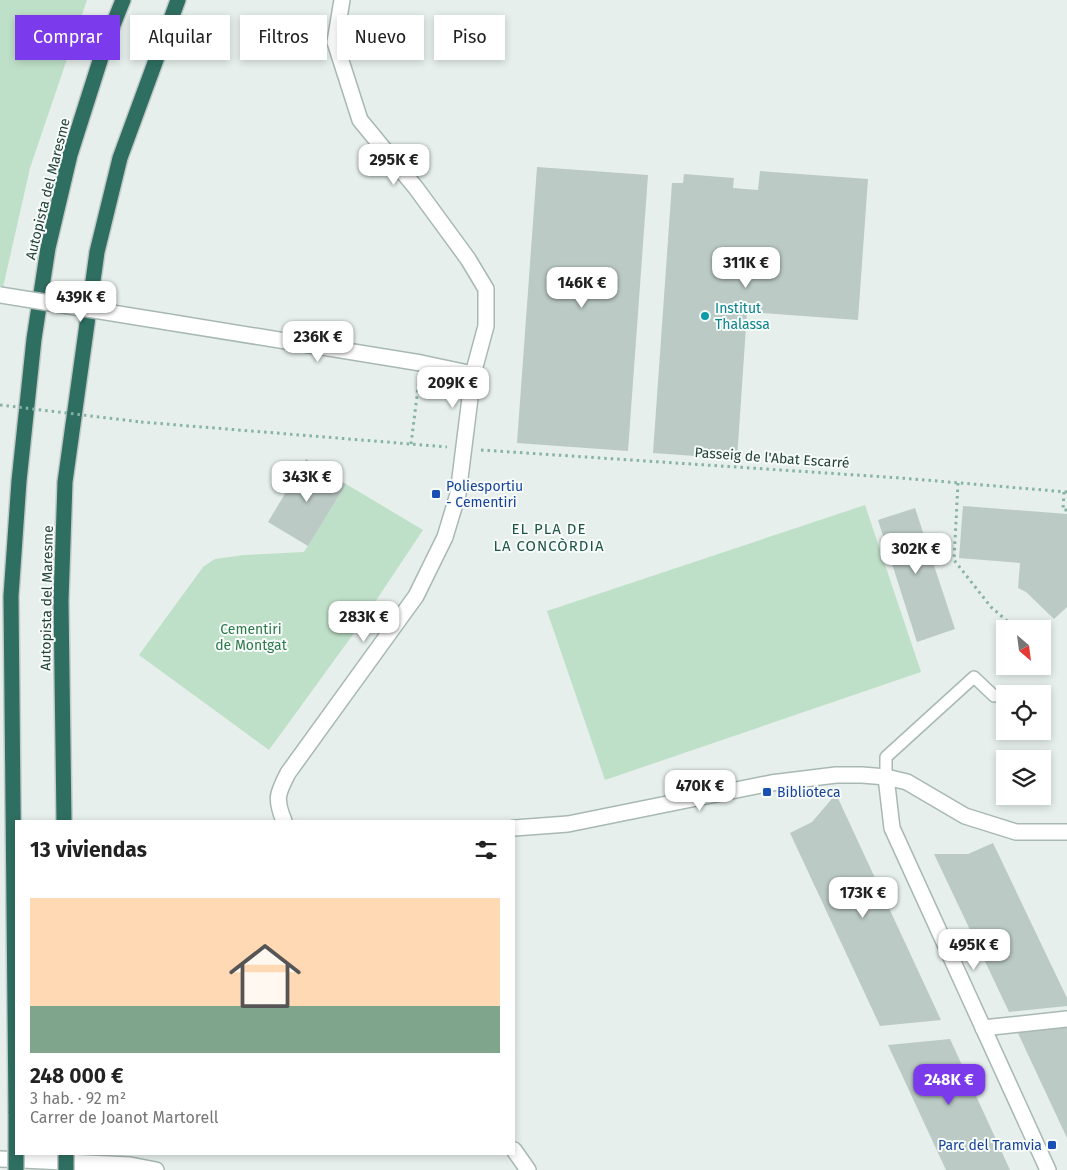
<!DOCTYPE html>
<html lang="es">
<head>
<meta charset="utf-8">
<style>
	body { margin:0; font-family:"Fira Sans",sans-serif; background:#f2f2f2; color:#222; height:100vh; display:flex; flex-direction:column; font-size:19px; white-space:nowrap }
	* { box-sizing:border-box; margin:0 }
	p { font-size:16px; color:#767676 }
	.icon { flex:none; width:28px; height:28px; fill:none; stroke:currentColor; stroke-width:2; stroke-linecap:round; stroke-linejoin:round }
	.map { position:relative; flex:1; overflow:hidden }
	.drawer { position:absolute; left:15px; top:820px; width:500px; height:335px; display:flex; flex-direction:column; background:#fff; border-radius:0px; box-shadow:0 2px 8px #0003 }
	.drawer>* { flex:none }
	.hud { position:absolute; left:15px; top:15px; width:500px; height:45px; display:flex; gap:10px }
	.needle { width:32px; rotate:152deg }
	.controls { position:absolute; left:996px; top:620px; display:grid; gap:10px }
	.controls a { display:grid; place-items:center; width:55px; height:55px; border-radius:0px; background:#fff; box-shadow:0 2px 8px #0003; font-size:25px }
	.price { position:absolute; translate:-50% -42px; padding:0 11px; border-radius:10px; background:#fff; color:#222; font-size:16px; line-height:32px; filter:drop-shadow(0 1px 2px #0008) }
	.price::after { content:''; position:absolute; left:50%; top:30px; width:15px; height:11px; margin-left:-8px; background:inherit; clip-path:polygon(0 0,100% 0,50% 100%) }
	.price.on { background:#7c3aed; color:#fff }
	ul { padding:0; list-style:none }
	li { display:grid; align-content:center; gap:10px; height:265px; padding:0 15px }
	li span { display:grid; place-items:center; height:155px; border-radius:0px; color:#555 }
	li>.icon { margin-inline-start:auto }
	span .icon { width:90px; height:90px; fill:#fffc; stroke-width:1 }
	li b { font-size:21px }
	h2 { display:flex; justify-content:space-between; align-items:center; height:60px; padding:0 15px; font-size:21px }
	.tag { padding:0 18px; border-radius:0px; background:#fff; box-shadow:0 2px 8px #0003; font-size:18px; line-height:45px }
	.tag.on { background:#7c3aed; color:#fff }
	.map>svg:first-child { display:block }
	.green { fill:#bfe0c8 }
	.building { fill:#bbcac4 }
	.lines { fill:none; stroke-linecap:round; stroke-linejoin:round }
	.lane-casing { stroke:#a8b8b2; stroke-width:14 }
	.street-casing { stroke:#a8b8b2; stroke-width:18 }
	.highway-casing { stroke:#c2cac8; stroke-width:18 }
	.path { stroke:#86b3a5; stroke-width:3; stroke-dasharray:2.5 4; stroke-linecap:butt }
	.lane { stroke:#fff; stroke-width:11 }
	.street { stroke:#fff; stroke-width:15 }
	.highway { stroke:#2f6f62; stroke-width:15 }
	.street-bridge-casing { stroke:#a8b8b2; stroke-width:18; stroke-linecap:butt }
	.highway-bridge-casing { stroke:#c2cac8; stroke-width:18; stroke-linecap:butt }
	.path-bridge { stroke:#86b3a5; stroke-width:3; stroke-dasharray:2.5 4; stroke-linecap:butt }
	.street-bridge { stroke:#fff; stroke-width:15 }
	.highway-bridge { stroke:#2f6f62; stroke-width:15 }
	.culture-dot { fill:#0f9aa8; stroke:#f7fbf9; stroke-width:2 }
	.transit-dot { fill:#1a4fb4; stroke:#f7fbf9; stroke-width:2 }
	.labels { text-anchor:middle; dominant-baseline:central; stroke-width:4; stroke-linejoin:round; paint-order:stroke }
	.street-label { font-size:14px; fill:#24423a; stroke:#f7fbf9 }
	.culture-label { font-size:14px; fill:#0d838f; stroke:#f7fbf9; text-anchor:start }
	.transit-label { font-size:14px; fill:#164399; stroke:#f7fbf9; text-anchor:start }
	.park-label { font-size:14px; fill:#2d7a4b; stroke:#f7fbf9 }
	.neighbourhood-label { font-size:15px; letter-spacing:1px; fill:#1f5548; stroke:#f7fbf9 }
</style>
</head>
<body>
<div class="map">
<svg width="1067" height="1170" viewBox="0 0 1067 1170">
	<rect width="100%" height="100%" fill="#e6efeb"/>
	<!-- green -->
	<g class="green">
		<path d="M0 0H87L30 168 0 301Z"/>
		<path d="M346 484 423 530 357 629 269 750 139 655 203 567 215 559 244 555 304 552Z"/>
		<path d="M865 505 921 672 605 780 547 611Z"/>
	</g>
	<!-- building -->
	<g class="building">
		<path d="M537 167 648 175 628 451 517 443Z"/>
		<path d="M760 171 868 179 858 320 747 312 737 459 653 453 672 183H683L684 174 734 178 733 188 758 190Z"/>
		<path d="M306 459 346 484 308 546 268 522Z"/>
		<path d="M963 506 1067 514V607L1054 619 1026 592 1018 588 1020 563 959 558Z"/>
		<path d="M915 508 955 629 917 642 878 520Z"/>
		<path d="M836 794 941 1020 880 1026 790 833 812 822Z"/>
		<path d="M993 843 1067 998V1006L1009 1012 934 854H968Z"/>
		<path d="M1067 1026V1138L1017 1031Z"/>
		<path d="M950 1039 1010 1170H946L888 1045Z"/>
	</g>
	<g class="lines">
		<defs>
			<path id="lane" d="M886 777V757L974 677 994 696"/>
			<g id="street">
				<path d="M168 322 421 363 473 374"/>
				<path d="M886 777 892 828 1048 1170"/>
				<path d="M284 821C275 799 277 794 288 773L416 596 445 537 458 494 473 374 486 326V289L468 259 416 188 360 120 335 42 342 0"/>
				<path d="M514 828 568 824 771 783 836 775H862L886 777 907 782 965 816 1016 832H1067"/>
				<path d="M983 1028 1067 1019"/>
				<path d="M514 1150 528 1170"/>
				<path d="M0 1159 130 1165 156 1170"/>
			</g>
			<g id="highway">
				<path d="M64 821 61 601 65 482 97 252 120 158 178 0"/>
				<path d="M16 1113 11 596 19 481 34 339 48 248 70 155 105 45 123 0"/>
			</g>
		</defs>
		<!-- lane casing -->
		<use href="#lane" class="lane-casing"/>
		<!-- street casing -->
		<use href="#street" class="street-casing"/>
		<!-- highway casing -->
		<use href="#highway" class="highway-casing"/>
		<!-- path -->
		<g class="path">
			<path d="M141 422 447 447"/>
			<path d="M411 444 419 380"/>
			<path d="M481 450 901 478 1067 492"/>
			<path d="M958 483 954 560 991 607 1014 627"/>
			<path d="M1064 492 1063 510H1067"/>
		</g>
		<!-- lane -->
		<use href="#lane" class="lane"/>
		<!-- street -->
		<use href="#street" class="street"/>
		<!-- highway -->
		<use href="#highway" class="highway"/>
		<defs>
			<path id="street-bridge" d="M0 295 168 322"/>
			<g id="highway-bridge">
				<path d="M16 1113V1170"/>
				<path d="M66 1170V1154"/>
			</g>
		</defs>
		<!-- street-bridge casing -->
		<use href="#street-bridge" class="street-bridge-casing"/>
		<!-- highway-bridge casing -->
		<use href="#highway-bridge" class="highway-bridge-casing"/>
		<!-- path-bridge -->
		<path class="path-bridge" d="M0 405 141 422"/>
		<!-- street-bridge -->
		<use href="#street-bridge" class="street-bridge"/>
		<!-- highway-bridge -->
		<use href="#highway-bridge" class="highway-bridge"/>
	</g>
	<!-- markers -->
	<circle class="culture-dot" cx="705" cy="316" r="5"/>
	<g class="transit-dot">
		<rect x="431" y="489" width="10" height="10" rx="2.5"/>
		<rect x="762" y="787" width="10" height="10" rx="2.5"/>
		<rect x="1047" y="1140" width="10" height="10" rx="2.5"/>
	</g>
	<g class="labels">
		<!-- street labels -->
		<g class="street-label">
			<text transform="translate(48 189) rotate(-76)">Autopista del Maresme</text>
			<text transform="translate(772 458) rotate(4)">Passeig de l'Abat Escarré</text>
			<text transform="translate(47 598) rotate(-89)">Autopista del Maresme</text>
		</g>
		<!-- culture labels -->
		<g class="culture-label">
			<text x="715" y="308">Institut<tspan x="715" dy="16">Thalassa</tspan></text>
		</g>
		<!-- transit labels -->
		<g class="transit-label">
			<text x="446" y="486">Poliesportiu<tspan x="446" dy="16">- Cementiri</tspan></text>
			<text x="777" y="792">Biblioteca</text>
			<text x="1042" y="1145" text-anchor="end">Parc del Tramvia</text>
		</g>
		<!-- park labels -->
		<g class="park-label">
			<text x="251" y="629">Cementiri<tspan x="251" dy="16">de Montgat</tspan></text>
		</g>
		<!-- neighbourhood labels -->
		<g class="neighbourhood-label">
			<text x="549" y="529">EL PLA DE<tspan x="549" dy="17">LA CONCÒRDIA</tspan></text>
		</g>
	</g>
</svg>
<div class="controls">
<a><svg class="needle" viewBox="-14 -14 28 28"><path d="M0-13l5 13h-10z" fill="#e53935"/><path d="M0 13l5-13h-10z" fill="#767676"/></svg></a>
<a><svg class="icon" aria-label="locate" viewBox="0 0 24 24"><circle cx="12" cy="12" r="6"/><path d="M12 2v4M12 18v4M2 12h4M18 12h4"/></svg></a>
<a><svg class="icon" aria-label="layers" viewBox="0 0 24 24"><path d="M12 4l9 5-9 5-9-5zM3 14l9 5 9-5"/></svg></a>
</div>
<b class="price" style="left:394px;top:186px">295K €</b>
<b class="price" style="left:746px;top:289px">311K €</b>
<b class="price" style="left:582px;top:309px">146K €</b>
<b class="price" style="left:81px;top:323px">439K €</b>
<b class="price" style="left:318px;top:363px">236K €</b>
<b class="price" style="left:453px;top:409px">209K €</b>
<b class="price" style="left:307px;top:503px">343K €</b>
<b class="price" style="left:916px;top:575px">302K €</b>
<b class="price" style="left:364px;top:643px">283K €</b>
<b class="price" style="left:700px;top:812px">470K €</b>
<b class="price" style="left:863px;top:919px">173K €</b>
<b class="price" style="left:974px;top:971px">495K €</b>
<b class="price on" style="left:949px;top:1106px">248K €</b>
<div class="hud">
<a class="tag on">Comprar</a>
<a class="tag">Alquilar</a>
<a class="tag">Filtros</a>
<a class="tag">Nuevo</a>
<a class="tag">Piso</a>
</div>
<section class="drawer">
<h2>13 viviendas<svg class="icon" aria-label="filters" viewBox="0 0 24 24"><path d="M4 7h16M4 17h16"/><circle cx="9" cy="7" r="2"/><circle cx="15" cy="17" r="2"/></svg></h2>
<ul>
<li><span style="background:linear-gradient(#ffd9b3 70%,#7fa58c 0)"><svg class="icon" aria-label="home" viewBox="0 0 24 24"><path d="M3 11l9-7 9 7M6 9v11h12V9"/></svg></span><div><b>248 000 €</b><p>3 hab. · 92 m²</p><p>Carrer de Joanot Martorell</p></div></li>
</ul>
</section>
</div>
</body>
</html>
